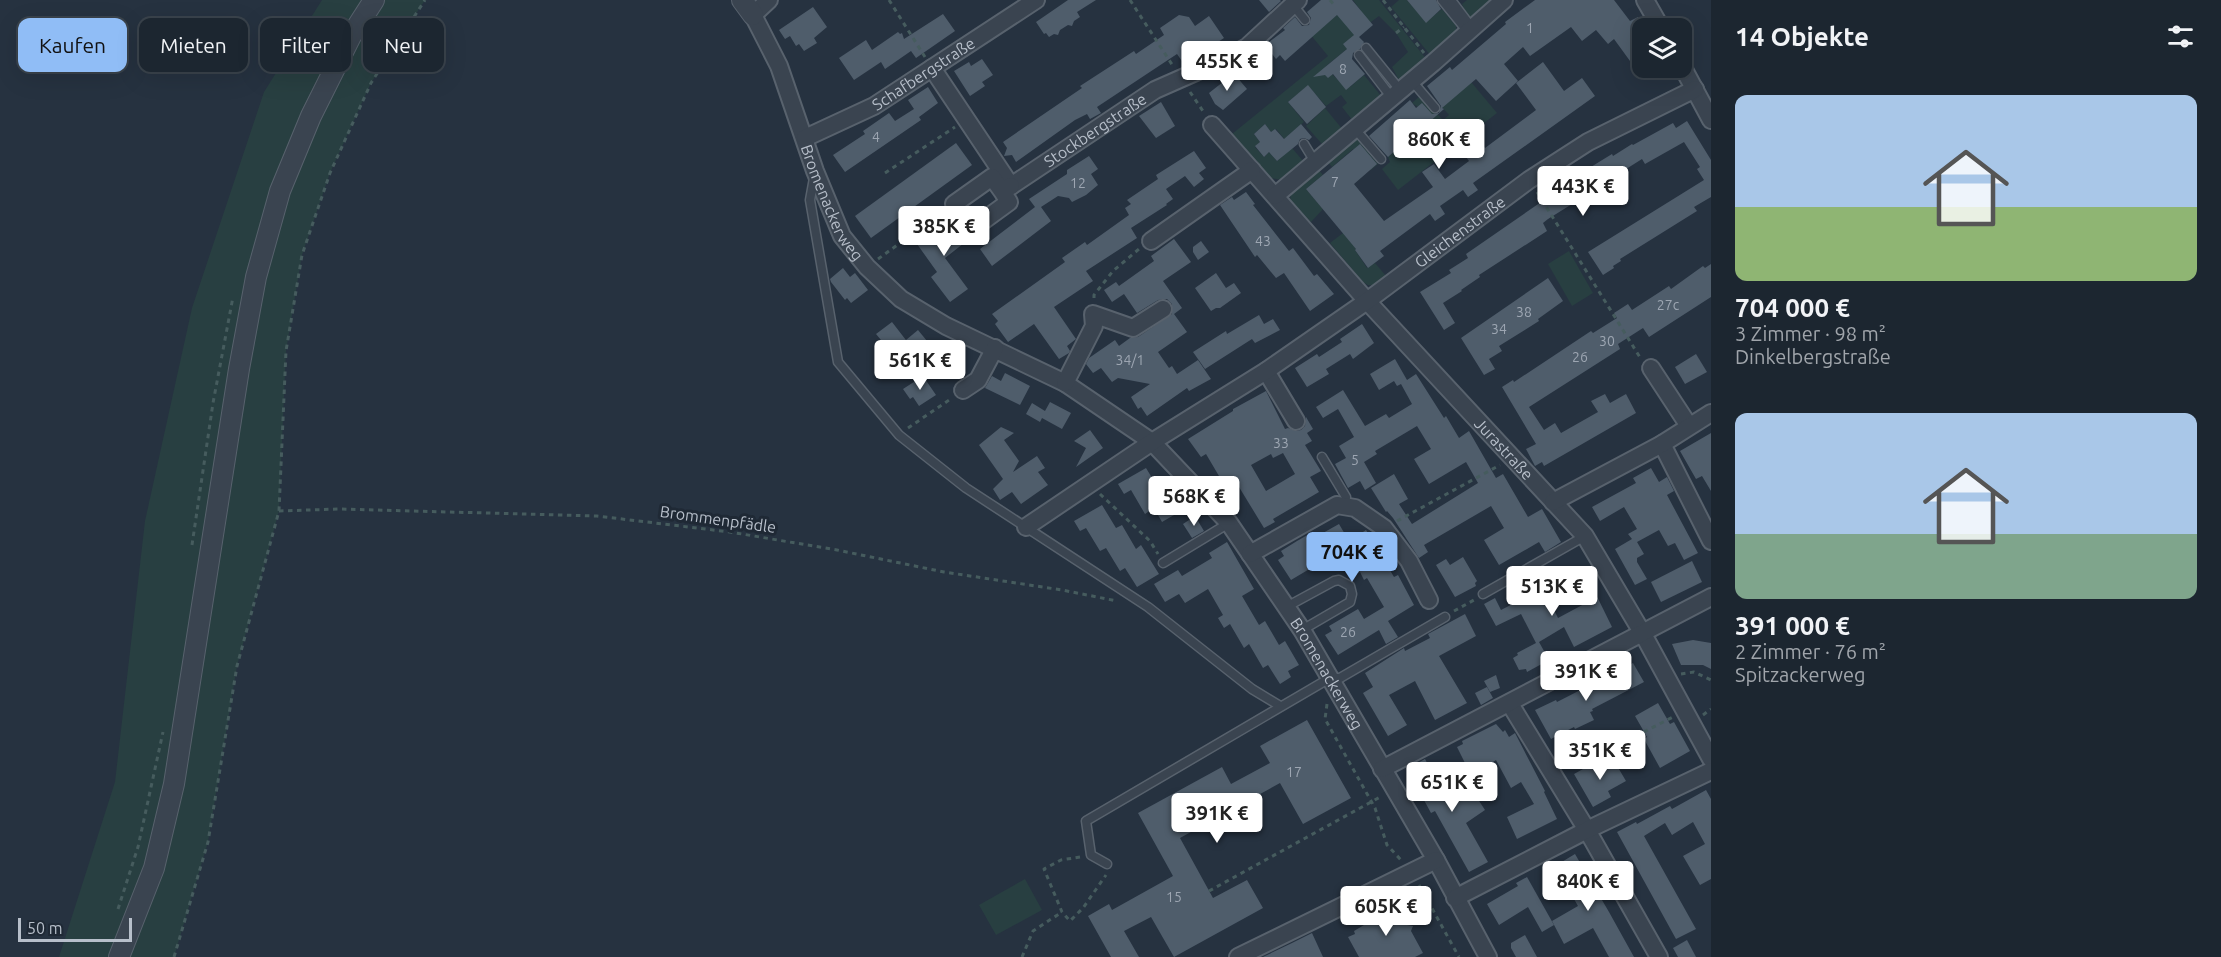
<!DOCTYPE html>
<html lang="de">
<head>
<meta charset="utf-8">
<style>
	body { margin:0; font-family:Ubuntu,sans-serif; background:#29323c; color:#f1f3f6; height:100vh; display:flex; flex-direction:column; font-size:22px; white-space:nowrap }
	* { box-sizing:border-box; margin:0 }
	p { font-size:20px; color:#a0a5ab }
	.icon { flex:none; width:33px; height:33px; fill:none; stroke:currentColor; stroke-width:2; stroke-linecap:round; stroke-linejoin:round }
	.map { position:relative; flex:1; overflow:hidden }
	.side { display:flex; flex-direction:column; background:#1c2630; width:510px }
	.side>* { flex:none }
	.guide { position:absolute; left:18px; top:18px; width:570px; height:54px; display:flex; gap:12px }
	.controls { position:absolute; left:1632px; top:18px; display:grid; gap:12px }
	.controls a { display:grid; place-items:center; width:60px; height:60px; border-radius:12px; background:#1c2630; box-shadow:0 6px 24px #0002,0 0 0 2px #3a434c; font-size:30px }
	.scale { position:absolute; left:18px; bottom:15px; width:114px; box-sizing:border-box; padding-left:6px; border:3px solid #b7bfca; border-top:0; font-size:16px; line-height:21px; white-space:nowrap; color:#b7bfca; -webkit-text-stroke:4px #1f2935; paint-order:stroke }
	.price { position:absolute; translate:-50% -51px; padding:0 14px; border-radius:6px; background:#fff; color:#222; font-size:20px; line-height:39px; filter:drop-shadow(0 2px 3px #0008) }
	.price::after { content:''; position:absolute; left:50%; top:36px; width:18px; height:14px; margin-left:-9px; background:inherit; clip-path:polygon(0 0,100% 0,50% 100%) }
	.price.on { background:#90bdf6; color:#111 }
	ul { padding:0; list-style:none }
	li { display:grid; align-content:center; gap:12px; height:318px; padding:0 24px }
	li span { display:grid; place-items:center; height:186px; border-radius:12px; color:#555 }
	li>.icon { margin-inline-start:auto }
	span .icon { width:108px; height:108px; fill:#fffc; stroke-width:1 }
	li b { font-size:26px }
	h2 { display:flex; justify-content:space-between; align-items:center; height:72px; padding:0 24px; font-size:26px }
	.pill { padding:0 21px; border-radius:12px; background:#1c2630; box-shadow:0 6px 24px #0002,0 0 0 2px #3a434c; font-size:21px; line-height:54px }
	.pill.on { background:#90bdf6; color:#111 }
	main { display:flex; flex:1; min-height:0 }
	.map>svg:first-child { display:block }
	.green { fill:#283f41 }
	.building { fill:#4f5d6b; fill-rule:evenodd }
	.lines { fill:none; stroke-linecap:round; stroke-linejoin:round }
	.service-casing { stroke:#58626d; stroke-width:11 }
	.minor-casing { stroke:#58626d; stroke-width:20 }
	.tertiary-casing { stroke:#58626d; stroke-width:22 }
	.path { stroke:#465c5e; stroke-width:3; stroke-dasharray:4.5 4.5; stroke-linecap:butt }
	.service { stroke:#3a4450; stroke-width:8 }
	.minor { stroke:#3a4450; stroke-width:16 }
	.tertiary { stroke:#3a4450; stroke-width:20 }
	.labels { text-anchor:middle; dominant-baseline:central; stroke-width:6; stroke-linejoin:round; paint-order:stroke }
	.number-label { font-size:14px; fill:#9da6b2 }
	.street-label { font-size:16px; fill:#b7bfca; stroke:#1f2935 }
</style>
</head>
<body>
<main>
<div class="map">
<svg width="1711" height="957" viewBox="0 0 1711 957">
	<rect width="100%" height="100%" fill="#263240"/>
	<!-- green -->
	<g class="green">
		<path d="M322 0H425L371 83 330 173 302 255 286 351 279 511 237 666 208 842 174 957H59L115 782 145 521 192 308 264 92Z"/>
		<path d="M1353 0H1379L1427 60 1400 82 1392 67 1408 52 1396 33 1379 16 1360 30 1347 49 1326 66 1325 71 1332 74 1340 82 1343 80 1350 87 1364 75 1382 97 1353 121 1342 107 1347 103 1341 95 1326 106 1308 86 1288 102 1304 122 1289 135 1286 141 1276 129 1271 132 1265 124 1254 134 1260 142 1255 147 1264 157 1269 152 1277 161 1292 148 1304 162 1282 180 1271 178 1232 134 1328 56 1310 34 1320 29 1337 15 1361 11Z"/>
		<path d="M1399 0H1407L1426 22 1442 9 1456 26V34L1431 56 1391 7Z"/>
		<path d="M1467 0H1495L1472 18 1467 17 1462 4Z"/>
		<path d="M1466 76 1497 113 1398 190 1382 169 1390 162 1388 157 1398 148 1400 150 1420 133 1418 107 1412 103 1420 96 1443 120 1449 115 1442 107Z"/>
		<path d="M1325 108 1343 130 1323 145 1306 126Z"/>
		<path d="M1355 137 1378 164 1371 170 1353 149 1332 167 1327 161Z"/>
		<path d="M1318 169 1323 175 1306 189 1323 209 1311 222 1290 200 1291 193Z"/>
		<path d="M1356 223 1361 245 1355 250 1367 268 1375 263 1386 276 1374 285H1368L1363 282 1330 243Z"/>
		<path d="M1569 251 1593 293 1572 306 1548 264Z"/>
		<path d="M1025 879 1042 910 996 935 979 905Z"/>
	</g>
	<!-- building -->
	<g class="building">
		<path d="M1068 0H1096L1077 12 1080 17 1074 21 1072 26 1068 25 1060 30 1058 35 1054 34 1049 37 1046 33 1044 34 1036 22Z"/>
		<path d="M1259 0H1280L1281 1 1269 12Z"/>
		<path d="M1321 0H1352L1373 25 1359 37 1364 42 1360 49 1353 53 1352 59 1365 74 1346 90 1333 74 1328 78 1325 75 1313 77 1347 49 1343 44 1354 35 1337 15 1285 61 1280 55 1276 59 1265 45 1285 30 1283 28 1295 17 1302 26 1309 25 1311 18 1307 12Z"/>
		<path d="M1407 0H1436L1441 9 1426 23Z"/>
		<path d="M1535 0H1614L1630 21 1638 17 1642 25V52L1630 61 1614 39 1608 44 1596 30 1582 41 1571 27 1530 56 1523 47 1504 64 1518 81 1496 101 1476 79 1442 108 1444 109 1419 131 1420 133 1400 151 1398 148 1388 157 1387 156 1369 136 1410 100 1416 108 1422 103 1432 114 1439 113 1441 106 1427 86 1450 67 1452 70 1506 24 1505 22Z"/>
		<path d="M813 7 827 27 814 38 817 43 804 51 799 44 796 46 790 36 785 39 779 30Z"/>
		<path d="M943 14 955 31 916 58 911 51 885 69 881 62 854 80 839 58 866 40 872 50 898 32 900 34 902 33 904 39Z"/>
		<path d="M1179 15 1189 17 1195 26 1209 16 1224 38 1184 64 1177 54 1097 107 1101 113 1090 119 1087 114 1075 120 1016 162 1012 155 1004 156 1007 148 1003 142 1082 88 1080 86 1134 51 1136 54 1164 35 1160 28Z"/>
		<path d="M982 59 993 75 982 82 985 86 970 96 954 71 969 62 971 66Z"/>
		<path d="M1543 62 1564 91 1582 78 1595 96 1473 183 1478 190 1468 197 1463 190 1440 206 1445 214 1435 221 1430 214 1380 251 1384 256 1368 268 1355 250 1356 249 1306 189 1360 144 1377 164 1354 184 1384 221 1433 187 1422 172 1434 164 1445 179 1469 161 1457 145 1474 132 1485 148 1536 110 1516 83Z"/>
		<path d="M1236 76 1247 89 1223 110 1215 104 1209 93 1228 78 1230 81Z"/>
		<path d="M1308 85 1326 107 1307 124 1288 102Z"/>
		<path d="M928 87 938 103 919 117 921 120 845 172 833 155 865 134 863 131 889 113 895 121 914 109 908 100Z"/>
		<path d="M1161 102 1175 126 1156 138 1139 116Z"/>
		<path d="M1687 121 1711 160V197L1694 207 1697 211 1620 259 1621 261 1613 266 1614 268 1603 275 1588 252 1704 180 1697 169 1700 167 1684 142 1645 164 1642 159 1623 171 1621 169 1602 181 1604 184 1593 191 1548 219 1543 223 1547 231 1479 275 1480 277 1461 290 1462 291 1443 303 1455 323 1444 330 1420 292 1451 273 1449 270 1468 258 1466 254 1544 200 1542 197 1612 154 1613 156 1632 144 1633 145 1673 123 1676 128Z"/>
		<path d="M1265 124 1271 132 1275 129 1284 139 1301 124 1312 137 1309 140 1304 138 1300 139 1298 144 1277 161 1269 152 1264 157 1255 146 1260 142 1254 134Z"/>
		<path d="M956 143 972 165 871 238 855 216Z"/>
		<path d="M1194 151 1206 168 1199 173 1204 179 1194 187 1185 176 1166 189 1173 199 1166 204 1167 205 1131 228 1137 238 1086 271 1093 281 1054 307 1076 339 1067 346 1070 351 1069 353 1059 359 1034 324 1008 342 995 324 998 321 992 314 1065 262 1062 258 1085 242 1087 245 1129 215 1125 208 1131 204 1127 200 1158 179 1156 175Z"/>
		<path d="M1089 156 1098 169 1091 174 1098 185 1086 195 1072 202 1069 198 1058 196 1041 207 1051 221 992 266 980 249 1035 207 1029 199 1067 174V170Z"/>
		<path d="M1246 192 1255 204 1253 205 1289 251 1293 248 1314 276 1317 274 1334 294 1310 311 1284 273 1276 278 1257 255 1255 257 1220 205 1232 197 1234 200Z"/>
		<path d="M937 218H942L955 235 960 231 968 240 945 258 968 289 950 302 931 277 937 272 917 244 933 232 928 225Z"/>
		<path d="M1174 239 1191 262 1163 281 1182 308 1174 314 1187 332 1158 352 1169 368 1172 366 1177 374 1198 360 1211 379 1189 391 1187 388 1147 416 1141 407 1138 409 1131 397 1150 384 1118 378 1112 382 1101 368 1093 373 1086 364 1089 358 1115 340 1119 346 1130 338 1138 337 1172 314V304L1167 299 1158 300 1137 313 1124 294 1112 302 1104 290 1116 282 1119 286 1154 261 1151 256Z"/>
		<path d="M1201 241 1209 252 1198 260 1193 252V247Z"/>
		<path d="M1711 264V297L1649 337 1643 328 1618 344 1620 349 1529 407 1544 430 1555 423 1561 433 1598 412 1591 401 1605 394 1610 403 1626 394 1636 413 1544 466 1542 462 1535 466 1526 449 1536 444 1502 387 1513 380 1514 382 1591 331 1593 333 1617 318 1614 313 1628 304 1632 310 1669 286 1671 289 1703 266 1705 268Z"/>
		<path d="M843 268 850 277 855 273 868 290 851 303 847 298 845 300 831 282 830 279Z"/>
		<path d="M1216 273 1226 288 1234 283 1241 293 1220 308H1216L1211 311 1195 288Z"/>
		<path d="M1548 278 1563 301 1538 319 1539 321 1499 346 1502 351 1489 359 1495 369 1484 375 1461 338Z"/>
		<path d="M1259 315 1264 324 1273 319 1280 330 1255 343 1252 339 1205 369 1193 352 1226 331 1227 334Z"/>
		<path d="M892 322 909 344 890 357 878 342 881 340 876 334Z"/>
		<path d="M1362 324 1374 343 1353 359 1350 354 1326 369 1329 374 1307 387 1295 368 1317 354 1319 357 1342 342 1340 339Z"/>
		<path d="M918 330 927 341 914 351 906 340Z"/>
		<path d="M1696 354 1707 372 1685 384 1675 367Z"/>
		<path d="M1395 359 1407 380 1416 374 1444 418 1446 416 1459 438 1469 431 1496 478 1503 474 1528 517 1542 509 1561 542 1545 552 1539 542 1499 565 1484 540 1504 528 1491 506 1424 545 1428 552 1419 558 1393 518 1387 511 1386 512 1371 488 1394 474 1408 499 1399 504 1412 524 1478 483 1466 462 1429 484 1414 459 1431 449 1417 426 1375 451 1377 454 1364 462 1376 483 1365 490 1360 481 1348 488 1335 464 1346 458 1339 446 1354 437 1338 409 1323 418 1316 407 1343 390 1365 426 1386 414 1389 418 1412 404 1401 384 1397 386 1394 381 1379 390 1370 374Z"/>
		<path d="M1005 373 1030 386 1020 405 985 388 992 376 1001 381Z"/>
		<path d="M923 376 936 395 919 406 913 397 910 399 903 389Z"/>
		<path d="M1266 391 1285 429 1288 428 1296 431 1301 430 1305 426 1306 417 1313 429 1307 433 1312 441 1305 445 1321 471 1310 477 1319 492 1273 519 1275 522 1264 528 1239 487 1229 493 1206 454 1201 457 1188 439 1233 411V409ZM1283 453 1295 474 1266 491 1251 465 1271 454 1273 458Z"/>
		<path d="M1050 402 1071 413 1062 429 1042 418 1040 422 1026 414 1032 403 1045 411Z"/>
		<path d="M1001 427 1014 433 1004 440 1019 461 1013 472 1037 456 1045 468 1038 472 1048 485 1021 504 1012 492 1000 500 993 489 1003 479 979 445Z"/>
		<path d="M1090 430 1103 448 1076 467 1086 448 1074 441Z"/>
		<path d="M1711 433V491L1702 476 1696 479 1680 451Z"/>
		<path d="M1146 468 1160 491 1167 488 1181 511 1162 522 1154 508 1145 514 1131 490 1124 494 1118 484Z"/>
		<path d="M1651 468 1659 482 1667 477 1674 491 1667 495 1698 553 1684 560 1675 543 1668 546 1659 530 1637 542 1644 554 1637 558V562L1647 579 1635 585 1615 549 1632 539 1628 534 1637 529 1624 507 1600 521 1592 507 1636 483 1633 478Z"/>
		<path d="M1102 505 1116 528 1122 525 1136 549 1141 545 1159 574 1137 587 1125 568 1120 571 1106 548 1100 551 1086 528 1080 531 1074 521Z"/>
		<path d="M1195 516 1204 531 1192 538 1183 524Z"/>
		<path d="M1339 524 1349 541 1366 530 1394 577 1398 575 1414 605 1388 621 1398 637 1386 644 1379 630 1338 655 1325 635 1332 631 1329 626 1358 609 1364 619 1384 607 1367 578 1364 580 1360 572 1358 573 1343 549 1291 580 1278 560 1284 556 1281 551 1297 541 1311 533 1314 538Z"/>
		<path d="M1227 542 1254 589 1242 596 1259 625 1265 621 1279 645 1285 641 1299 665 1288 671 1291 677 1280 684 1268 665 1263 668 1249 644 1244 648 1230 624 1224 628 1218 618 1223 615 1208 589 1185 603 1179 594 1165 602 1154 584 1178 570 1182 576 1212 558 1209 553Z"/>
		<path d="M1463 557 1477 581 1475 583 1476 586 1455 597 1436 565 1446 559 1450 565Z"/>
		<path d="M1692 561 1702 582 1661 602 1651 582Z"/>
		<path d="M1582 566 1612 627 1574 647 1564 627 1539 642 1549 660 1527 672 1526 669 1519 670 1513 658 1518 655 1517 653 1536 643 1521 614 1496 626 1484 604 1495 598 1501 610 1530 595 1524 584 1552 568 1558 580 1543 588 1558 618 1586 603 1570 572Z"/>
		<path d="M1465 614 1476 636 1439 656 1467 703 1435 720 1415 681 1389 695 1407 725 1388 736 1363 693 1373 687 1365 673 1404 648 1405 651 1430 638 1428 634Z"/>
		<path d="M1693 640 1711 643V669L1703 665H1681L1672 644Z"/>
		<path d="M1633 663 1644 682 1592 709 1593 711 1590 712 1594 720 1575 729 1574 727 1551 739 1535 710 1556 700 1557 702Z"/>
		<path d="M1496 675 1500 688 1490 692 1484 681Z"/>
		<path d="M1487 687 1493 698 1481 705 1475 693Z"/>
		<path d="M1658 703 1670 724 1674 722 1690 751 1660 768 1644 739 1647 737 1635 716Z"/>
		<path d="M1307 720 1351 798 1303 824 1280 783 1180 838 1213 898 1247 880 1263 908 1174 957 1151 917 1124 931 1139 957H1111L1088 916 1109 904 1112 910 1173 876 1138 813 1222 767 1231 784 1270 763 1260 746Z"/>
		<path d="M1496 724 1503 732 1505 730 1509 737 1515 733 1545 791 1544 792 1557 819 1517 839 1507 817 1534 804 1521 782 1511 788 1496 760 1471 775 1457 747 1463 744 1462 741Z"/>
		<path d="M1425 759 1445 796 1466 781 1485 810 1466 823 1488 862 1469 872 1435 811 1431 813 1407 769Z"/>
		<path d="M1613 759 1626 781 1608 791 1611 797 1593 807 1574 774 1592 764 1595 769Z"/>
		<path d="M1706 790 1711 799V879L1700 885 1683 856 1705 844 1693 822 1672 835 1665 823 1644 836 1696 929 1676 939 1617 832 1636 822 1637 824 1670 806 1672 809Z"/>
		<path d="M1575 854 1609 912 1634 957H1609L1593 928 1564 944 1552 921 1578 906 1555 866Z"/>
		<path d="M1527 877 1554 925 1542 932 1528 907 1499 925 1487 904 1518 886 1516 883Z"/>
		<path d="M1393 893 1398 902 1386 909 1381 899Z"/>
		<path d="M1396 905 1407 925 1413 926 1411 931 1423 953 1415 957H1359L1348 937 1355 934 1354 931 1364 925 1363 923Z"/>
		<path d="M1312 933 1323 957H1263L1292 943Z"/>
		<path d="M1525 935 1537 957H1516L1511 948V943Z"/>
		<path d="M1687 940 1696 957H1678L1673 948Z"/>
	</g>
	<g class="lines">
		<defs>
			<g id="service">
				<path d="M1442 0 1468 32"/>
				<path d="M1451 0 1472 28"/>
				<path d="M1293 5 1305 20"/>
				<path d="M1366 48 1400 90"/>
				<path d="M1359 55 1392 98"/>
				<path d="M1412 81 1435 108"/>
				<path d="M1355 129 1381 159"/>
				<path d="M1304 144 1315 162"/>
				<path d="M814 178 810 200 838 362 899 435 966 488 1148 607 1252 689 1280 706"/>
				<path d="M1322 457 1346 497 1345 507"/>
				<path d="M1163 563 1229 523"/>
				<path d="M1483 594 1585 536"/>
				<path d="M1288 606 1334 581 1339 580 1350 586 1352 594 1350 602 1302 630"/>
				<path d="M1107 864 1091 855 1086 821 1330 678H1340L1445 617"/>
			</g>
			<g id="minor">
				<path id="s1" d="M769 0 753 15 779 66 815 171 842 236 867 267 901 299 946 326 1065 383 1152 442 1229 523 1302 630 1436 860 1488 957"/>
				<path d="M1645 0 1661 28"/>
				<path d="M1682 66 1711 120"/>
				<path id="s2" d="M932 68 1011 186 1155 90 1223 60 1247 47 1298 0"/>
				<path id="s3" d="M1212 125 1367 301 1585 536 1643 634 1711 759"/>
				<path id="s4" d="M805 138 874 106 1036 0"/>
				<path d="M1002 191 992 177 954 204 972 229 1009 202 1002 191 1011 186"/>
				<path d="M1275 196 1433 63 1504 0"/>
				<path d="M1151 241 1252 170"/>
				<path d="M1651 368 1689 426"/>
				<path d="M1266 371 1296 421"/>
				<path d="M1065 383 1094 326 1093 314 1133 328 1163 309"/>
				<path d="M963 390 978 380 995 348"/>
				<path d="M1662 444 1711 541"/>
				<path d="M1553 502 1662 444 1711 413"/>
				<path id="s5" d="M1026 527 1152 442 1266 371 1367 301 1529 180 1588 142 1695 89"/>
				<path d="M1250 554 1337 505 1355 508 1384 528 1409 561 1429 600"/>
				<path d="M1510 704 1587 830 1659 957"/>
				<path d="M1382 769 1711 597"/>
				<path d="M1455 898 1587 830 1711 771"/>
				<path d="M1238 957 1436 860"/>
			</g>
			<g id="tertiary">
				<path d="M742 0 753 15"/>
				<path d="M119 957 154 868 174 784 239 369 256 277 280 191 311 116 351 36 374 0"/>
			</g>
		</defs>
		<!-- service casing -->
		<use href="#service" class="service-casing"/>
		<!-- minor casing -->
		<use href="#minor" class="minor-casing"/>
		<!-- tertiary casing -->
		<use href="#tertiary" class="tertiary-casing"/>
		<!-- path -->
		<g class="path">
			<path d="M889 0 925 57"/>
			<path d="M1130 0 1173 66"/>
			<path d="M1330 0 1335 6"/>
			<path d="M1383 0 1424 53"/>
			<path d="M1396 33 1404 27"/>
			<path d="M1190 92 1205 114"/>
			<path d="M885 173 955 127"/>
			<path d="M1537 192 1641 359"/>
			<path d="M878 259 943 212"/>
			<path d="M1094 298V295L1113 271 1139 249"/>
			<path d="M908 428 952 398"/>
			<path d="M1100 494 1150 541 1158 554"/>
			<path d="M279 511 339 509 597 516 730 532 837 550 944 572 1062 590 1117 601"/>
			<path d="M1397 521 1500 465"/>
			<path d="M192 545 213 403 233 297"/>
			<path d="M1454 611 1474 600"/>
			<path d="M1681 674 1694 672 1711 680"/>
			<path d="M1327 704 1325 719 1375 808 1387 845 1401 860"/>
			<path d="M1703 715 1711 709"/>
			<path d="M1643 758 1632 738 1673 717"/>
			<path d="M1080 857 1061 860 1044 869 1062 912 1070 921 1083 908 1106 875"/>
			<path d="M1419 885 1459 957"/>
			<path d="M1209 891 1382 796"/>
			<path d="M118 909 138 847 163 732"/>
			<path d="M174 957 208 842 237 666 279 511 286 351 302 255 330 173 371 83 425 0"/>
			<path d="M1022 957 1033 931 1062 912"/>
		</g>
		<!-- service -->
		<use href="#service" class="service"/>
		<!-- minor -->
		<use href="#minor" class="minor"/>
		<!-- tertiary -->
		<use href="#tertiary" class="tertiary"/>
	</g>
	<g class="labels">
		<!-- number labels -->
		<g class="number-label">
			<text x="1530" y="28">1</text>
			<text x="1343" y="69">8</text>
			<text x="876" y="137">4</text>
			<text x="1335" y="182">7</text>
			<text x="1078" y="183">12</text>
			<text x="1263" y="241">43</text>
			<text x="1668" y="305">27c</text>
			<text x="1524" y="312">38</text>
			<text x="1499" y="329">34</text>
			<text x="1607" y="341">30</text>
			<text x="1580" y="357">26</text>
			<text x="1130" y="360">34/1</text>
			<text x="1281" y="443">33</text>
			<text x="1355" y="460">5</text>
			<text x="1348" y="632">26</text>
			<text x="1294" y="772">17</text>
			<text x="1174" y="897">15</text>
		</g>
		<!-- street labels -->
		<g class="street-label">
			<text stroke="none"><textPath href="#s4" startOffset="135">Schafbergstraße</textPath></text>
			<text stroke="none"><textPath href="#s2" startOffset="243">Stockbergstraße</textPath></text>
			<text stroke="none"><textPath href="#s1" startOffset="226">Bromenackerweg</textPath></text>
			<text stroke="none"><textPath href="#s5" startOffset="525">Gleichenstraße</textPath></text>
			<text stroke="none"><textPath href="#s3" startOffset="436">Jurastraße</textPath></text>
			<text transform="translate(718 519) rotate(8)">Brommenpfädle</text>
			<text stroke="none"><textPath href="#s1" startOffset="928">Bromenackerweg</textPath></text>
		</g>
	</g>
</svg>
<div class="controls">
<a><svg class="icon" aria-label="layers" viewBox="0 0 24 24"><path d="M12 4l9 5-9 5-9-5zM3 14l9 5 9-5"/></svg></a>
</div>
<div class="scale">50 m</div>
<b class="price" style="left:1227px;top:92px">455K €</b>
<b class="price" style="left:1439px;top:170px">860K €</b>
<b class="price" style="left:1583px;top:217px">443K €</b>
<b class="price" style="left:944px;top:257px">385K €</b>
<b class="price" style="left:920px;top:391px">561K €</b>
<b class="price" style="left:1194px;top:527px">568K €</b>
<b class="price on" style="left:1352px;top:583px">704K €</b>
<b class="price" style="left:1552px;top:617px">513K €</b>
<b class="price" style="left:1586px;top:702px">391K €</b>
<b class="price" style="left:1600px;top:781px">351K €</b>
<b class="price" style="left:1452px;top:813px">651K €</b>
<b class="price" style="left:1217px;top:844px">391K €</b>
<b class="price" style="left:1588px;top:912px">840K €</b>
<b class="price" style="left:1386px;top:937px">605K €</b>
<div class="guide">
<a class="pill on">Kaufen</a>
<a class="pill">Mieten</a>
<a class="pill">Filter</a>
<a class="pill">Neu</a>
</div>
</div>
<section class="side">
<h2>14 Objekte<svg class="icon" aria-label="filters" viewBox="0 0 24 24"><path d="M4 7h16M4 17h16"/><circle cx="9" cy="7" r="2"/><circle cx="15" cy="17" r="2"/></svg></h2>
<ul>
<li><span style="background:linear-gradient(#a9c7e8 60%,#8fb573 0)"><svg class="icon" aria-label="home" viewBox="0 0 24 24"><path d="M3 11l9-7 9 7M6 9v11h12V9"/></svg></span><div><b>704 000 €</b><p>3 Zimmer · 98 m²</p><p>Dinkelbergstraße</p></div></li>
<li><span style="background:linear-gradient(#a9c7e8 65%,#7fa58c 0)"><svg class="icon" aria-label="home" viewBox="0 0 24 24"><path d="M3 11l9-7 9 7M6 9v11h12V9"/></svg></span><div><b>391 000 €</b><p>2 Zimmer · 76 m²</p><p>Spitzackerweg</p></div></li>
</ul>
</section>
</main>
</body>
</html>
